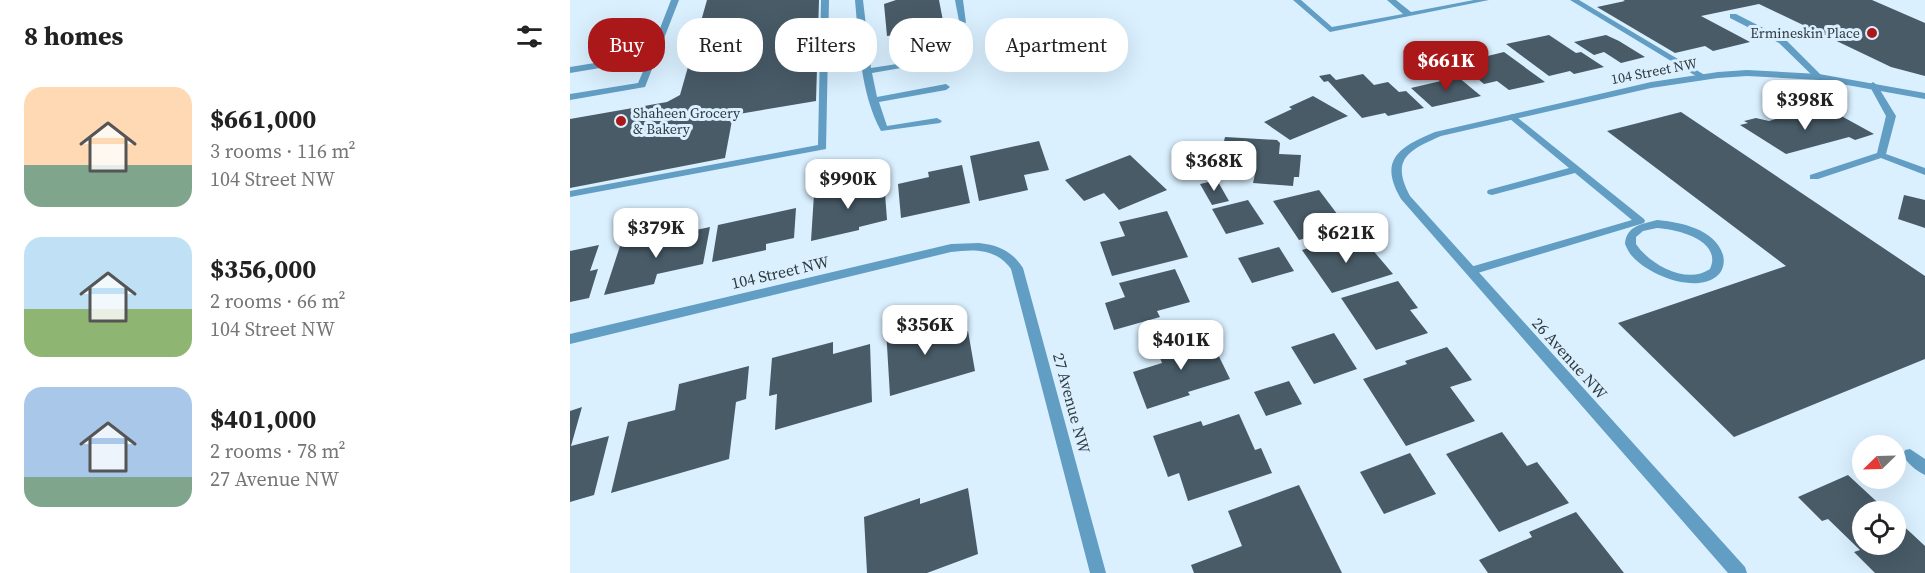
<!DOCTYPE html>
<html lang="en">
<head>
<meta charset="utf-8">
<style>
	body { margin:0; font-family:"Source Serif 4",serif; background:#f2f2f2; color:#222; height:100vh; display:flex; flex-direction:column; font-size:22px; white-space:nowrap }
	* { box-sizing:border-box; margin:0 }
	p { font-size:20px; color:#767676 }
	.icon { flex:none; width:33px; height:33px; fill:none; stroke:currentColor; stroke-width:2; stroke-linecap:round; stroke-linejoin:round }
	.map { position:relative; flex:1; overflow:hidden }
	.drawer { display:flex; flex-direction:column; background:#fff; width:570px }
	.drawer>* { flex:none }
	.banner { position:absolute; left:18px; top:18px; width:570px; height:54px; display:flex; gap:12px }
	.needle { width:39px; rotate:247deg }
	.controls { position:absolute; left:1282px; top:435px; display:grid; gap:12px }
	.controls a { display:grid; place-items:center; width:54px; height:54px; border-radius:50%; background:#fff; box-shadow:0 6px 24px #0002; font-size:30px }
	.price { position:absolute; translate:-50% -51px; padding:0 14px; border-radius:12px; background:#fff; color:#222; font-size:20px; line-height:39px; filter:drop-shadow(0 2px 3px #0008) }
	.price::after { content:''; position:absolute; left:50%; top:36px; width:18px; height:14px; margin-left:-9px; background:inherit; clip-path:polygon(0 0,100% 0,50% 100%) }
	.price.selected { background:#ab181a; color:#fff }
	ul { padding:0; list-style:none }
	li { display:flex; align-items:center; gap:18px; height:150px; padding:0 24px }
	li span { display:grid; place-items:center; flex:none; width:168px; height:120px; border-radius:18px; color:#555 }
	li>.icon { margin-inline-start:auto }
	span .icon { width:72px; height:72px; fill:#fffc; stroke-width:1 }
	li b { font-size:26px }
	h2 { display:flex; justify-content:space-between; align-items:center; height:72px; padding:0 24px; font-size:26px }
	.chip { padding:0 21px; border-radius:24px; background:#fff; box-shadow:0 6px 24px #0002; font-size:21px; line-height:54px }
	.chip.selected { background:#ab181a; color:#fff }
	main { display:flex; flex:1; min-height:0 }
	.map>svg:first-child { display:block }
	.building { fill:#485b67 }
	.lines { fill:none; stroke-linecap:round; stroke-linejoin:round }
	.service { fill:#629dc3; fill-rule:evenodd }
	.minor { fill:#629dc3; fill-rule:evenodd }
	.poi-dot { fill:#ab181a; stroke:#daf0ff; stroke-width:2 }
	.labels { text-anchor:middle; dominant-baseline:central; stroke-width:6; stroke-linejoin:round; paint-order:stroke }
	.far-poi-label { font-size:14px; fill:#30393e; stroke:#daf0ff; text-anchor:end }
	.far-street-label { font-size:14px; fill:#30393e; stroke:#daf0ff }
	.street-label { font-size:16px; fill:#30393e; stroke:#daf0ff }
</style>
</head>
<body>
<main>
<section class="drawer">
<h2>8 homes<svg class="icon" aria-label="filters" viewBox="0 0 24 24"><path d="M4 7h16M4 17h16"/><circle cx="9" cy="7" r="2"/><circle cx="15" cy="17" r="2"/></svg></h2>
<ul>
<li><span style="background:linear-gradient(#ffd9b3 65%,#7fa58c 0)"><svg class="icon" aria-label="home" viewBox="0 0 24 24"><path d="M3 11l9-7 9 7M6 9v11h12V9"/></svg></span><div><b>$661,000</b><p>3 rooms · 116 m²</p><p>104 Street NW</p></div></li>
<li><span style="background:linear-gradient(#bfe0f5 60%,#8fb573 0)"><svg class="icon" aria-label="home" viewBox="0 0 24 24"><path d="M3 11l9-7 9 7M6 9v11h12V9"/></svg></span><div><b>$356,000</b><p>2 rooms · 66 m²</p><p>104 Street NW</p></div></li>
<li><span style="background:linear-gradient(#a9c7e8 75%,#7fa58c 0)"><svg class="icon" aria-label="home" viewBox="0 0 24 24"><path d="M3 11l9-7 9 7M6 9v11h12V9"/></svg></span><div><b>$401,000</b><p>2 rooms · 78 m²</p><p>27 Avenue NW</p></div></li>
</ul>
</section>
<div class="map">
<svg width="1355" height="573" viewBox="0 0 1355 573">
	<rect width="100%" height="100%" fill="#daf0ff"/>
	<!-- building -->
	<g class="building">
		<path d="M137 0H249L246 101 163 115 155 158 0 188V119L97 102 110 95Z"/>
		<path d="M369 0 374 26 371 27 372 32 354 35 353 31 317 36 314 4 326 0Z"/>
		<path d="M1053 0H1302L1355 23V76L1321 67 1189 4 1131 16 1180 42 1143 51 1135 46 1105 53 1027 7 1055 1Z"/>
		<path d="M979 35 1006 53 1011 52 1034 67 1004 74 1000 71 979 76 936 44Z"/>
		<path d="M1036 35 1049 41 1075 57 1051 63 1034 52 1024 55 1004 42Z"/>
		<path d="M353 42 354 49 326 53 325 47Z"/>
		<path d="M864 49 885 66 859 71 839 55Z"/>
		<path d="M934 52 975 82 939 90 927 81 914 84 889 63Z"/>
		<path d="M760 74 766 80 793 74 804 85 818 82 829 92 836 91 854 108 818 116 815 113 792 118 758 81 754 82 749 76Z"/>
		<path d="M888 77 911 96 862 107 841 88Z"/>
		<path d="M743 96 778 116 720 140 694 122 722 109 719 107Z"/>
		<path d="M1234 111 1246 118 1264 112 1304 134 1285 140 1279 137 1216 154 1170 125 1178 123 1174 121 1186 118 1199 121Z"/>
		<path d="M1111 112 1355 276V359L1164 437 1048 323 1216 266 1037 131Z"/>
		<path d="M655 137 707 140 710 143 709 154 731 155 729 177H724L723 186 683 183 685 174 647 171Z"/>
		<path d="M469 141 479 170 454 175 458 190 409 201 400 156Z"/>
		<path d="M560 155 597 190 549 210 534 193 514 201 495 180Z"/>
		<path d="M392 165 400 203 331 218 328 184 359 177 358 172Z"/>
		<path d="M314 180 317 220 289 227V230L241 241 244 194Z"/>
		<path d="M647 180 659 201 642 205 630 184Z"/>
		<path d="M749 190 777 227 729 240 703 201Z"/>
		<path d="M1334 195 1355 200V228L1328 219Z"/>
		<path d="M678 200 694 224 656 234 642 209Z"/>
		<path d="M226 208 224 238 196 244V250L142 262 148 225Z"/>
		<path d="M597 211 618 257 542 276 530 242 555 236 549 222Z"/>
		<path d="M140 227 133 264 87 274 84 284 34 295 50 246Z"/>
		<path d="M778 236 790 252 801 248 823 274 762 293 732 250Z"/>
		<path d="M29 245 20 271 28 269 19 298 0 302V251Z"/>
		<path d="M709 247 724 271 682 283 668 258Z"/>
		<path d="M605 269 620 302 587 311 590 317 544 330 535 303 555 297 549 283Z"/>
		<path d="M828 281 848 308 840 310 858 333 806 350 771 298Z"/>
		<path d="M367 316 370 339 398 331 405 371 320 396 316 329Z"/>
		<path d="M637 332 660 379 618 392 620 395 577 409 563 372 592 363 586 347Z"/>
		<path d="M764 333 787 369 744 384 721 347Z"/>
		<path d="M263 342V354L300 344 302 402 205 430 207 394 199 396 202 358Z"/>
		<path d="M877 347 902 380 880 387 905 421 836 446 793 379 837 364 835 361Z"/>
		<path d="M179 366 176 399 166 402 159 459 41 493 58 422 105 410 109 384Z"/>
		<path d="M719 381 732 404 696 416 684 392Z"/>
		<path d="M12 407 1 446 39 436 24 495 0 502V411Z"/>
		<path d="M669 414 685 450 691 448 702 473 618 501 609 473 598 477 583 436 631 421 633 426Z"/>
		<path d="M932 432 957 466 967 462 999 503 929 532 876 454Z"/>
		<path d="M840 453 866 494 814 514 790 472Z"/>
		<path d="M1278 475 1318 512H1293V544H1326V519L1355 546V573H1305L1284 552 1290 550 1258 519 1252 521 1228 497Z"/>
		<path d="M729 485 772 573H624L621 565 672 546 658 511Z"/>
		<path d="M398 488 408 554 357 573H297L294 517 350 498V504Z"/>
		<path d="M1006 512 1054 573H918L909 560 962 537 959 532Z"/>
	</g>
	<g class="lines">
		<!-- service -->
		<g class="service">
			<path d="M101 0H109L75 87 0 100V94L68 83 78 60 0 73V67L80 54Z"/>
			<path d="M251 0H259L256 149 0 197V191L248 145Z"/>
			<path d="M285 0H293L301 68 372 57 376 59 372 61 302 73 307 97 376 84 380 87 376 90 309 102 317 126 367 118 372 121 370 123 311 131C290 92 289 43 285 0Z"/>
			<path d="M385 0H393L396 23 389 21Z"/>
			<path d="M723 0H731L762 27 833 14 817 0H826L841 12 904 0H919L760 32Z"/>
			<path d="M1000 0H1009L1138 77 1131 79Z"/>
			<path d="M1160 14H1166L1215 39 1253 77 1246 79 1209 43 1160 18Z"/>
			<path d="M1303 82 1307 85 1326 116 1316 154 1355 168V175L1311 158 1248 179H1240V175L1307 153 1316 116 1299 85Z"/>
			<path d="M943 114 1074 219 1075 221 1074 223 901 275 897 274 895 271 897 268 1062 220 1005 173 922 195 918 194 917 192 918 190 999 168 940 119V115Z"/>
			<path d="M1087 220C1110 222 1145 229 1153 255 1155 263 1153 271 1147 276 1126 294 1078 275 1062 256 1059 253 1057 248 1055 244 1056 226 1072 224 1087 220ZM1087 228C1106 229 1153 240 1140 269 1117 285 1080 265 1066 244V237L1073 231Z"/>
			<path d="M1340 449 1355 459V475C1346 471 1337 463 1333 455L1335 450Z"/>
		</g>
		<!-- minor -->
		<g class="minor">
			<path d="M1177 70 1249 74 1355 93V99L1249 80 1177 76 1148 78 1081 88 871 136C839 150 820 159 840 196L1175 567 1177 573H1158L831 199C808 160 829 147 865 132L1081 82 1148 72Z"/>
			<path d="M409 243C428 245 442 251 453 268L536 573H520L441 269C426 248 404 249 381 252L0 344V334L381 244Z"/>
		</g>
	</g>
	<!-- markers -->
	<g class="poi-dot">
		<circle cx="1302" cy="33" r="6"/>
		<circle cx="51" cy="121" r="6"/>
	</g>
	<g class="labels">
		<!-- far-poi labels -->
		<g class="far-poi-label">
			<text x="1290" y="33">Ermineskin Place</text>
			<text x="63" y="113" text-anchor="start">Shaheen Grocery<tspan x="63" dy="16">&amp; Bakery</tspan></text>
		</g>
		<!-- far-street labels -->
		<g class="far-street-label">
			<text transform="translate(1084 71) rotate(-11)">104 Street NW</text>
		</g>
		<!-- street labels -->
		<g class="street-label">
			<text transform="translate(210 272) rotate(-13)">104 Street NW</text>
			<text transform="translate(1000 358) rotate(48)">26 Avenue NW</text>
			<text transform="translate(502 403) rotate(75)">27 Avenue NW</text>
		</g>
	</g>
</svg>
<div class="controls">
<a><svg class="needle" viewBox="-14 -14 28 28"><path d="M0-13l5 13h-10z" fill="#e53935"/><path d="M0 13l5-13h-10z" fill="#767676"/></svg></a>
<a><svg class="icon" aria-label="locate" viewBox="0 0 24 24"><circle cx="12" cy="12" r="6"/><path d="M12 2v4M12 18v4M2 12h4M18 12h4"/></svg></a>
</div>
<b class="price selected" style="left:876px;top:92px">$661K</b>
<b class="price" style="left:1235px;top:131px">$398K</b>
<b class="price" style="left:644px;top:192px">$368K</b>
<b class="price" style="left:278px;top:210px">$990K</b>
<b class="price" style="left:86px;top:259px">$379K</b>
<b class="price" style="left:776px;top:264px">$621K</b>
<b class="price" style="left:355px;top:356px">$356K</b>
<b class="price" style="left:611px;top:371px">$401K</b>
<div class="banner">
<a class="chip selected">Buy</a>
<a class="chip">Rent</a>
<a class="chip">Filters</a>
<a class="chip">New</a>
<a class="chip">Apartment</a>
</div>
</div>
</main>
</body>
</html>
